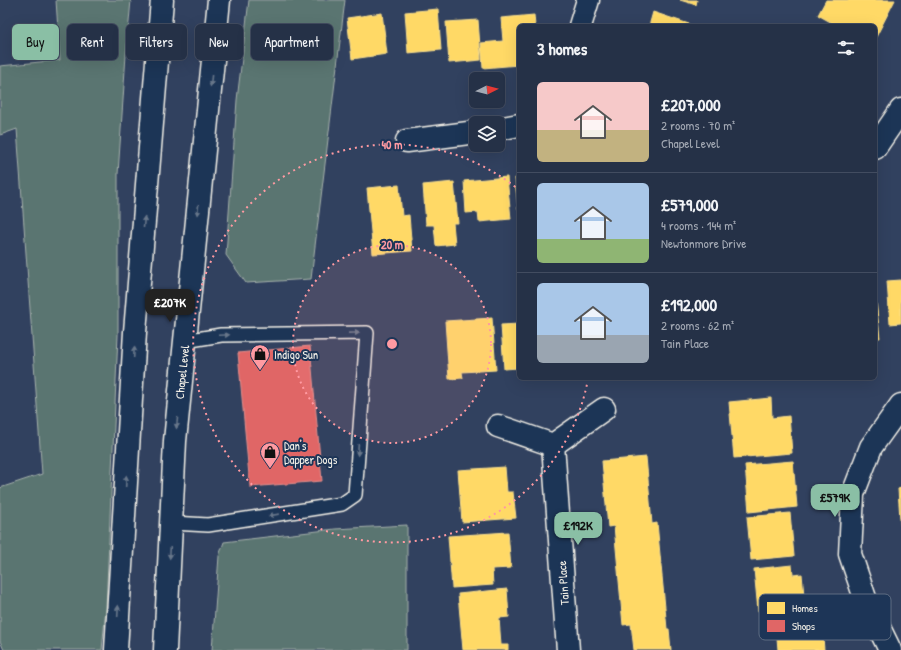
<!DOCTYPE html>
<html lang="en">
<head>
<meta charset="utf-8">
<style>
	body { margin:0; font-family:"Patrick Hand",sans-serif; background:#313d52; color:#f1f3f6; height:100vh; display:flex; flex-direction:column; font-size:15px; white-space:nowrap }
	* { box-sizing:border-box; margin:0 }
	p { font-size:13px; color:#a3a9b4 }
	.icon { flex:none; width:22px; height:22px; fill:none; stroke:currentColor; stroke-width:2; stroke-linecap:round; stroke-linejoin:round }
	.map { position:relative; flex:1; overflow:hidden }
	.drawer { position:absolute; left:517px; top:24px; width:360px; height:356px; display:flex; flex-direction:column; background:#253147; border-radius:6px; box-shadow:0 4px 16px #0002,0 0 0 1px #424c60 }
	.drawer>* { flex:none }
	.top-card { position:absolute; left:12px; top:24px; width:380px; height:36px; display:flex; gap:8px }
	.needle { width:26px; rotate:84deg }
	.controls { position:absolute; left:469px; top:72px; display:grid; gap:8px }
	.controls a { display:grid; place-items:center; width:36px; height:36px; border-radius:6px; background:#253147; box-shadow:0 4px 16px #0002,0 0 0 1px #424c60; font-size:20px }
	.price { position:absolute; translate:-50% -34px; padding:0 9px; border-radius:8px; background:#8abfa5; color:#111; font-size:13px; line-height:26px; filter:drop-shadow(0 1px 2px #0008) }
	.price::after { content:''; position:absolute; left:50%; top:24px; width:12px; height:9px; margin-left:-6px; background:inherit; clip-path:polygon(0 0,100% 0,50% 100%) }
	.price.active { background:#222; color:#fff }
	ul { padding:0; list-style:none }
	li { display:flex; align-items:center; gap:12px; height:100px; padding:0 20px }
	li+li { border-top:1px solid #424c60 }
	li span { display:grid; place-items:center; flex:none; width:112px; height:80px; border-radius:6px; color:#555 }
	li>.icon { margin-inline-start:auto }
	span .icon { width:48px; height:48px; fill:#fffc; stroke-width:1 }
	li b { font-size:17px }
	h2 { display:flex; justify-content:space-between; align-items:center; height:48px; padding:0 20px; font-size:17px }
	.pill { padding:0 14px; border-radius:6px; background:#253147; box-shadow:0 4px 16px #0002,0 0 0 1px #424c60; font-size:14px; line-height:36px }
	.pill.active { background:#8abfa5; color:#111 }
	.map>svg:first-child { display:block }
	.green { fill:#5a7471; stroke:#a7b2ac }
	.homes { fill:#ffd966; stroke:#fce08d }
	.shops { fill:#e06666; stroke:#e6908d }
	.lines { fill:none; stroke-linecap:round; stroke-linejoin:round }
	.service-casing { stroke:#f4f1e8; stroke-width:16 }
	.minor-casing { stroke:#f4f1e8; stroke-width:25 }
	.secondary-casing { stroke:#f4f1e8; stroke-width:25 }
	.service { stroke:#1d3557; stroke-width:13 }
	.minor { stroke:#1d3557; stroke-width:22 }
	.secondary { stroke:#1d3557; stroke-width:22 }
	.oneway { fill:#68778a }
	.ring { fill:none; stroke:#ff9aa2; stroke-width:2; stroke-dasharray:2 4 }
	.labels { text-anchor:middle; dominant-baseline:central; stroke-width:4; stroke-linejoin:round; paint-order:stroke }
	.poi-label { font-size:12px; fill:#f4f1e8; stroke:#1d3557; text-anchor:start }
	.street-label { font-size:12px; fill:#f4f1e8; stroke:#1d3557 }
	.key { fill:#1d3557; stroke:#5e6d82; stroke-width:1 }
	.key-label { font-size:11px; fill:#f4f1e8 }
	.centre { fill:#ff9aa2; stroke:#1d3557; stroke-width:2 }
	.ring-label { font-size:12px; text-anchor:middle; font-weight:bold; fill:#ff9aa2; stroke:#1d3557; stroke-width:4; stroke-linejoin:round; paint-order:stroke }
</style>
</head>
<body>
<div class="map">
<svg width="901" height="650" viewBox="0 0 901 650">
	<rect width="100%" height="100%" fill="#31415f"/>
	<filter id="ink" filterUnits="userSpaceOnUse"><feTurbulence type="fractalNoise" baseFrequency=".025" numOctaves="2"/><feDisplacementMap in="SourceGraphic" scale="8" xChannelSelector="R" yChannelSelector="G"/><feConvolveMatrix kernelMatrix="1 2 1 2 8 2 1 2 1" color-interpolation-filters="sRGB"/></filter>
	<g filter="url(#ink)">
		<!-- green -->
		<g class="green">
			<path d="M56 0H131L126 55 118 174V335L106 607 102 650H4L0 641V488L42 474 17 129 0 135V66L60 60Z"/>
			<path d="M249 0H345L311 279 246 283 226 255 237 100Z"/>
			<path d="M407 525V650H212L219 556 224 542 335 529Z"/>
		</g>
		<!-- homes -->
		<g class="homes">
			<path d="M680 0H697L696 5Z"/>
			<path d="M826 0H895L875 39V26H833L834 24 818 15Z"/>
			<path d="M438 9 441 50 408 53 405 12Z"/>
			<path d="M653 12 689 24V26H649Z"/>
			<path d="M382 13 387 54 352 59 347 18Z"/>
			<path d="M534 15 535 26H519V65L483 68 481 43 503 41 501 18Z"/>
			<path d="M478 20 481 60 449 63 446 22Z"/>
			<path d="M507 177 511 219 479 222 478 212 466 213 464 181Z"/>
			<path d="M515 178H519V210H518Z"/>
			<path d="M454 182 458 223H453L455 244 436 246 434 225H426L423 185Z"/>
			<path d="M399 185 402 216 409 215 412 251 373 254 367 188Z"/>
			<path d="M901 280V323L890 324 887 281Z"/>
			<path d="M875 291 880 338H875Z"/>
			<path d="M492 318 496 370 462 372 463 378 449 379 445 321Z"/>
			<path d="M519 324V368L504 369 501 325Z"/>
			<path d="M771 398 772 418 789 416 792 453 734 458 729 402Z"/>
			<path d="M646 457 652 524 657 523 667 629H669L671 650H634L631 624 623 625 614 526 608 527 602 461Z"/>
			<path d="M793 461 797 507 749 512 745 465Z"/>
			<path d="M505 467 507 492H513L516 518 462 522 458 470Z"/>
			<path d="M901 488V534L898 489Z"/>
			<path d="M790 513 794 556 751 560 747 517Z"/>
			<path d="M508 532 511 568 492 569 493 585 452 588 448 536Z"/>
			<path d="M792 565 793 575 802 574 805 607 758 611 754 569Z"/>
			<path d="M507 589 509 617 499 618 501 645H508V650H463L458 594Z"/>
			<path d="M810 610 812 637H823L824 650H778L775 613Z"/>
		</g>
		<!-- shops -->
		<path class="shops" d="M310 346 322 481 250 487 238 353Z"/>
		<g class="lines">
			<defs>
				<path id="service" d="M172 523 208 525 342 504 355 495 367 333 221 335 185 341"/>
				<g id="minor">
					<path d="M580 26 588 0"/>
					<path d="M498 129 519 125"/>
					<path d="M407 141 476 132"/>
					<path d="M875 148 901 110"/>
					<path d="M498 426 553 445 604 409"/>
					<path d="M553 445 568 650"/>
					<path d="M890 650 866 601 850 554 853 494 871 447 901 405"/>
				</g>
				<g id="secondary">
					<path d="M116 650 135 332 162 0"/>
					<path d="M165 650 175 441 219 0"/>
				</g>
			</defs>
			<!-- service casing -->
			<use href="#service" class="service-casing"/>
			<!-- minor casing -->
			<use href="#minor" class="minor-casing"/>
			<!-- secondary casing -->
			<use href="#secondary" class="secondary-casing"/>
			<!-- service -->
			<use href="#service" class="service"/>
			<!-- minor -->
			<use href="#minor" class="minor"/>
			<!-- secondary -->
			<use href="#secondary" class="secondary"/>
		</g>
		<!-- one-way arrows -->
		<defs><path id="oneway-solid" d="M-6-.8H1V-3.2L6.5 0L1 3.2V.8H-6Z"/></defs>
		<g class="oneway">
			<use href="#oneway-solid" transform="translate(211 81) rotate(96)"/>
			<use href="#oneway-solid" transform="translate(198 210) rotate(96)"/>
			<use href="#oneway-solid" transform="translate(144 222) rotate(-85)"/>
			<use href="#oneway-solid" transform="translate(354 333) rotate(-1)"/>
			<use href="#oneway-solid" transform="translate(224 335) rotate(-3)"/>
			<use href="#oneway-solid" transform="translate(134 352) rotate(-87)"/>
			<use href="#oneway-solid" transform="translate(177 423) rotate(96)"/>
			<use href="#oneway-solid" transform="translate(358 450) rotate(94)"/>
			<use href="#oneway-solid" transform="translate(126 481) rotate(-87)"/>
			<use href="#oneway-solid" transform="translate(274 515) rotate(171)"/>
			<use href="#oneway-solid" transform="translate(170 553) rotate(93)"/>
			<use href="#oneway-solid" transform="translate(118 611) rotate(-87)"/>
		</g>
	</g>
	<!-- distance rings -->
	<circle cx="392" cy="344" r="99" fill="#ff9aa2" fill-opacity=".12"/>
	<g class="ring">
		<circle cx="392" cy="344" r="99"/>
		<path d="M588 379A199 199 0 1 1 519 190"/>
	</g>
	<!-- icons -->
	<defs>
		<symbol id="shop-pin" viewBox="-11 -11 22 30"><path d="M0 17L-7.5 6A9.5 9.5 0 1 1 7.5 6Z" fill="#ff9aa2" stroke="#1d3557"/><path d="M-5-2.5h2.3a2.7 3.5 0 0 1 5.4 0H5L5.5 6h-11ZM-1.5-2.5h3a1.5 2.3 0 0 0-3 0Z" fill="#111"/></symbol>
	</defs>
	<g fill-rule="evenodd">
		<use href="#shop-pin" x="249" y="343" width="22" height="30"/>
		<use href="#shop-pin" x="259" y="441" width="22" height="30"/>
	</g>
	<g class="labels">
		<!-- poi labels -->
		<g class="poi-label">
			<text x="274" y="354">Indigo Sun</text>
			<text x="284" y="445">Dan's<tspan x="284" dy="14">Dapper Dogs</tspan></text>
		</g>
		<!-- street labels -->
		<g class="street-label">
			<text transform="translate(182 372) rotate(-84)">Chapel Level</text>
			<text transform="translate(563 583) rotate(-94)">Tain Place</text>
		</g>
	</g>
	<!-- legend -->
	<rect x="759" y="594" width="132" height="46" rx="6" class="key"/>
	<rect x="767" y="602" width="18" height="12" fill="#ffd966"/>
	<rect x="767" y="620" width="18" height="12" fill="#e06666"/>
	<g class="key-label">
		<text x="792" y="612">Homes</text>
		<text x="792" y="630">Shops</text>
	</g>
	<circle cx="392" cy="344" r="6" class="centre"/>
	<g class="ring-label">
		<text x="392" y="149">40 m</text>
		<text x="392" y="249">20 m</text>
	</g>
</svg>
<div class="controls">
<a><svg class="needle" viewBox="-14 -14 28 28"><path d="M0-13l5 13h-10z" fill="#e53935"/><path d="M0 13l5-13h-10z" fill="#a3a9b4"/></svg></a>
<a><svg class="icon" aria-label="layers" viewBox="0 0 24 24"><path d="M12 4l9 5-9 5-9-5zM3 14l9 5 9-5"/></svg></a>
</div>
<b class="price active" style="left:170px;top:323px">£207K</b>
<b class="price" style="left:835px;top:518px">£579K</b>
<b class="price" style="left:578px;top:546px">£192K</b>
<div class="top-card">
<a class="pill active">Buy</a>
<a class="pill">Rent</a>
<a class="pill">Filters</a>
<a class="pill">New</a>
<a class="pill">Apartment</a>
</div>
<section class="drawer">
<h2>3 homes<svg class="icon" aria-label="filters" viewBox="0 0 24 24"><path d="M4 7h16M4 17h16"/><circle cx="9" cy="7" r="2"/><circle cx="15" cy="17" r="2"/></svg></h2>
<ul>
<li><span style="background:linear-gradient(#f6c9c9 60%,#c2b280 0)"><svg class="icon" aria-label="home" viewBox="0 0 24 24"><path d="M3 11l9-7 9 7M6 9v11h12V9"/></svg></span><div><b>£207,000</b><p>2 rooms · 70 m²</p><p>Chapel Level</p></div></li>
<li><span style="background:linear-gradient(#a9c7e8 70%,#8fb573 0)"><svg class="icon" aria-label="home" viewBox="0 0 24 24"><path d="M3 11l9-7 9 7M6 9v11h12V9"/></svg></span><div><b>£579,000</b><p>4 rooms · 144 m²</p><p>Newtonmore Drive</p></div></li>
<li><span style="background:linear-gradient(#a9c7e8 65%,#9aa5b1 0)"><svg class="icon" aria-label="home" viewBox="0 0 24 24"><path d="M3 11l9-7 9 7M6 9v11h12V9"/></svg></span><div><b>£192,000</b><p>2 rooms · 62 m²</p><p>Tain Place</p></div></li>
</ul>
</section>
</div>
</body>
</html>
